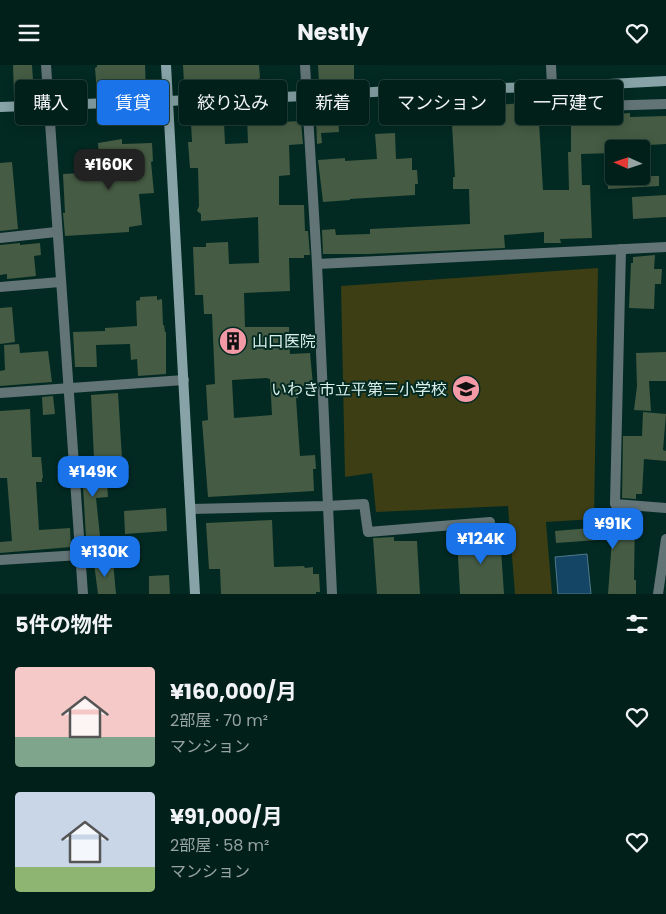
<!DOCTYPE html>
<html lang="ja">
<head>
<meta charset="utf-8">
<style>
	body { margin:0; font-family:Poppins,"Noto Sans JP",sans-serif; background:#102d27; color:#f1f3f6; height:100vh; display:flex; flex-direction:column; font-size:19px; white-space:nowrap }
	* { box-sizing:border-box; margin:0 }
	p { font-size:16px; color:#96a3a2 }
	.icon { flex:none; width:28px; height:28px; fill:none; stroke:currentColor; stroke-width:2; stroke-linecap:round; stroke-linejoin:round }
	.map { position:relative; height:529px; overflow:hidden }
	.side { display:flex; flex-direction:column; background:#02201a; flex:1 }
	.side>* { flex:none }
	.guide { position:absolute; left:15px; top:15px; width:636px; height:45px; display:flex; gap:10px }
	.needle { width:32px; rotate:273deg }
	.buttons { position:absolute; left:605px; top:75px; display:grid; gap:10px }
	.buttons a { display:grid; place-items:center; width:45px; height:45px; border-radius:5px; background:#02201a; box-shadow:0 2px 12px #0003,0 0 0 1px #233e39; font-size:25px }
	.price { position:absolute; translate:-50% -42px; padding:0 11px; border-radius:10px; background:#1a73e8; color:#fff; font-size:16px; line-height:32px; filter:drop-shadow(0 1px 2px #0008) }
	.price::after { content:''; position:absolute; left:50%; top:30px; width:15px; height:11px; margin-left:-8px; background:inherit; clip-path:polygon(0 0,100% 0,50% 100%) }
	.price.current { background:#222; color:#fff }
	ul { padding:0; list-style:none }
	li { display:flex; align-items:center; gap:15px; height:125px; padding:0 15px }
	li span { display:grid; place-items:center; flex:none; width:140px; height:100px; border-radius:5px; color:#555 }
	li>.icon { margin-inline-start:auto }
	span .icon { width:60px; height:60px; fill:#fffc; stroke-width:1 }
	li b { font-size:21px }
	h2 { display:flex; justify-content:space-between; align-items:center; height:60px; padding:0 15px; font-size:21px }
	.tag { padding:0 18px; border-radius:5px; background:#02201a; box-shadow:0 2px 12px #0003,0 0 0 1px #233e39; font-size:18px; line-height:45px }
	.tag.current { background:#1a73e8; color:#fff }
	header { display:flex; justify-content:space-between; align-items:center; height:65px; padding:0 15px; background:#02201a; font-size:22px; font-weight:700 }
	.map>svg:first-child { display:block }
	.green { fill:#3d3e14 }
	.water { fill:#154564; stroke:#50788c }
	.building { fill:#455b43; fill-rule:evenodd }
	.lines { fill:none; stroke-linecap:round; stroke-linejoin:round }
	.street { stroke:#637477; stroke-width:10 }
	.secondary { stroke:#87a3a7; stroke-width:10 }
	.labels { text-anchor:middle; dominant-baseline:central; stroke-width:4; stroke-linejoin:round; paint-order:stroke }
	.poi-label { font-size:16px; fill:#dbefe9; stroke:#022a22; text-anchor:start }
</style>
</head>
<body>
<header><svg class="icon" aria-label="menu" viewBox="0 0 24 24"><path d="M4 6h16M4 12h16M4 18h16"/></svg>Nestly<svg class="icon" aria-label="heart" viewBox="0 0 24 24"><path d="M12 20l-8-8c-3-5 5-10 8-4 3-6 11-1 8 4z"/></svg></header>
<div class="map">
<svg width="666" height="529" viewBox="0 0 666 529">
	<rect width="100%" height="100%" fill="#022a22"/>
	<!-- green -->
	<path class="green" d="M598 203 594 454 546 457 552 529H515L508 441 376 447 372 408 345 412 341 221Z"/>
	<!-- water -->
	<path class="water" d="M587 489 591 529H558L555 492Z"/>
	<!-- building -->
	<g class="building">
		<path d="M13 0H32L34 30 14 31Z"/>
		<path d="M97 0H145L146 25 97 28 95 3 97 2Z"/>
		<path d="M183 0H259L260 13 258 14V20L188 24 184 18Z"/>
		<path d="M318 0H354V14L319 17Z"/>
		<path d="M527 38V41L538 40 543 125H569L568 87H571V58L615 57V49L630 48V52L666 51V79L614 82V88L581 89 582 120H590L592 173 560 174 561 178H544V167L504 170 505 183 368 189H323L322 165 335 164 336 170 370 169V164L470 159 469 124H453V112H455L451 42Z"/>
		<path d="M338 50 339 67 321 68 322 78 317 79 316 51Z"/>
		<path d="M247 51H260L261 58 301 56 303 79 289 80 290 110 279 111V140H304L305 166H308L310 190H304V193H289L290 226 244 228 245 262H289L290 289 310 288 313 320 298 322V333H296L300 391 315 390 316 404H313L314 426 208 432 202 356 208 355 206 320 215 319 212 249H204L203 230H195L193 182H206V178L228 177 229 199 259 198 258 152 201 156V149L197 146 199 141 198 103H190L188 77H192L191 58 224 57 225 79 248 78ZM266 313 270 314 272 350 234 353 232 315Z"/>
		<path d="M395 68 396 94 412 93V105H417L418 119H415V130L350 134V135L323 137 318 95 345 93V96L377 94 375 69Z"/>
		<path d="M122 74V79L152 78 153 96 151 97 154 128 139 129 142 160 129 162V167L65 171 63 148H65L63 109 100 107 98 78Z"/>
		<path d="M12 97 18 164 0 166V98Z"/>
		<path d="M607 111H659V121L608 124Z"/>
		<path d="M666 130V152L633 154 632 132Z"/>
		<path d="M20 178V180L40 178 41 190 34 191 36 211 7 214V209L0 210V180Z"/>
		<path d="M655 190 654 204H662L661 219H655L654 244 629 243 631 198H633V192Z"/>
		<path d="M157 231V235L162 234 163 260H164L165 267H166V309L138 311 137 294 131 295 130 279 96 280 97 302H75L73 267 105 266V263L137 261 136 236 140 235V232Z"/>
		<path d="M12 242 15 277 0 279V243Z"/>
		<path d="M19 279 20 288 48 286 52 317 0 321V306L5 305 4 280Z"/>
		<path d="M666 287V316H649L651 346 634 345 637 321 636 288Z"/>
		<path d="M118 328 122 393 94 394 91 330Z"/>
		<path d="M53 331 55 349 43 350 42 332Z"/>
		<path d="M30 344 32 392H41L43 413H42V417H36L39 465 70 463 71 482 0 488V477L12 476 7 413H0V346Z"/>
		<path d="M643 347 666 349 663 385 666 386V396L644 394 642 429H636V434L622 433 623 371H642Z"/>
		<path d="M106 403 108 432 96 433 100 471 86 473 82 404Z"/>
		<path d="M166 443 167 466 125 469 124 446Z"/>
		<path d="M615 447H635L634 515H636V529H608L612 474 556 478 555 466 614 461Z"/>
		<path d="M272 455 274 502 304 501 305 503 313 502V509H319L320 527H316V529H221L220 504H209L206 458Z"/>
		<path d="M500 469 504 529H460L457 473Z"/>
		<path d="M394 472V476H417L420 529H377L373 473Z"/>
		<path d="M113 497 116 529H98L94 498Z"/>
		<path d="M169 510 170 529H149V511Z"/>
	</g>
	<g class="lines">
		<!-- street -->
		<g class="street">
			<path d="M46 0 83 529"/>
			<path d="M305 0 317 199 332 529"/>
			<path d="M551 0C552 17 550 31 565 42L666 39"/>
			<path d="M0 173 56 167"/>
			<path d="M621 184 615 439 666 443"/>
			<path d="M317 199 666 182"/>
			<path d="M0 222 60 217"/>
			<path d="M0 328 184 315"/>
			<path d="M191 444 327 441 364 439 368 467 490 457"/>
			<path d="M0 495 80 490"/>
			<path d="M658 529 666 474"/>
		</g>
		<!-- secondary -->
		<g class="secondary">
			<path d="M166 0 195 529"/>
			<path d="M0 42 307 31 423 24 552 22 666 16"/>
		</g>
	</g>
	<!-- icons -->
	<defs>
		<symbol id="building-disc" viewBox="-11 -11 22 22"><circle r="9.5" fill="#f49aa6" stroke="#022a22"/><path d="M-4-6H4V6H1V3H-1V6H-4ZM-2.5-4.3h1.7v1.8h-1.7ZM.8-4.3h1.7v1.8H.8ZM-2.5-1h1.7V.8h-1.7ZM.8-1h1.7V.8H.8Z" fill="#111"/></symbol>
		<symbol id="school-disc" viewBox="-11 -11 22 22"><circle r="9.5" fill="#f49aa6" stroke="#022a22"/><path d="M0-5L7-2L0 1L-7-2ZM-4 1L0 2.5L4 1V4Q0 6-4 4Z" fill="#111"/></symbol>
	</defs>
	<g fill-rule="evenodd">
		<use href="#building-disc" x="217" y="260" width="32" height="32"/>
		<use href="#school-disc" x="450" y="308" width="32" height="32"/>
	</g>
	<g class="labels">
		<!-- poi labels -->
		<g class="poi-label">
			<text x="252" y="276">山口医院</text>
			<text x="447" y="324" text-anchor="end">いわき市立平第三小学校</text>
		</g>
	</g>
</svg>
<div class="buttons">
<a><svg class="needle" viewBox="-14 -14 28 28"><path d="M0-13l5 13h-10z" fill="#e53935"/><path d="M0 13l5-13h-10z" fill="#96a3a2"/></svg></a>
</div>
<b class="price current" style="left:109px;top:126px">¥160K</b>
<b class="price" style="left:93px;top:433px">¥149K</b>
<b class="price" style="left:613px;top:485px">¥91K</b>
<b class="price" style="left:481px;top:500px">¥124K</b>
<b class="price" style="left:105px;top:513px">¥130K</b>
<div class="guide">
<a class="tag">購入</a>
<a class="tag current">賃貸</a>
<a class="tag">絞り込み</a>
<a class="tag">新着</a>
<a class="tag">マンション</a>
<a class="tag">一戸建て</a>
</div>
</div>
<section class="side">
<h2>5件の物件<svg class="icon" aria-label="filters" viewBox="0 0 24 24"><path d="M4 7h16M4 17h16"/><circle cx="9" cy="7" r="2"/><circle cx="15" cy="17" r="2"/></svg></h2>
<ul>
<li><span style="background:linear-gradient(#f6c9c9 70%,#7fa58c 0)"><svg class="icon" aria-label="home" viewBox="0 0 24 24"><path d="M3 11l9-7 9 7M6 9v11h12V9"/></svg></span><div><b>¥160,000/月</b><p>2部屋 · 70 m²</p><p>マンション</p></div><svg class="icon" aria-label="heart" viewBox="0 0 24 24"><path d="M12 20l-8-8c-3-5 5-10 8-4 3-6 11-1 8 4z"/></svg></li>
<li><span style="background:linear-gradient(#c9d6e8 75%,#8fb573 0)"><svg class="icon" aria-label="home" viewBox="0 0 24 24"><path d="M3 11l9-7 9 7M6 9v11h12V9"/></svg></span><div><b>¥91,000/月</b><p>2部屋 · 58 m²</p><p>マンション</p></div><svg class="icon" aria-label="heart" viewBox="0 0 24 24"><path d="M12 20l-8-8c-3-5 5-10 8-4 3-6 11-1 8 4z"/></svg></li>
</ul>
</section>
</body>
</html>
